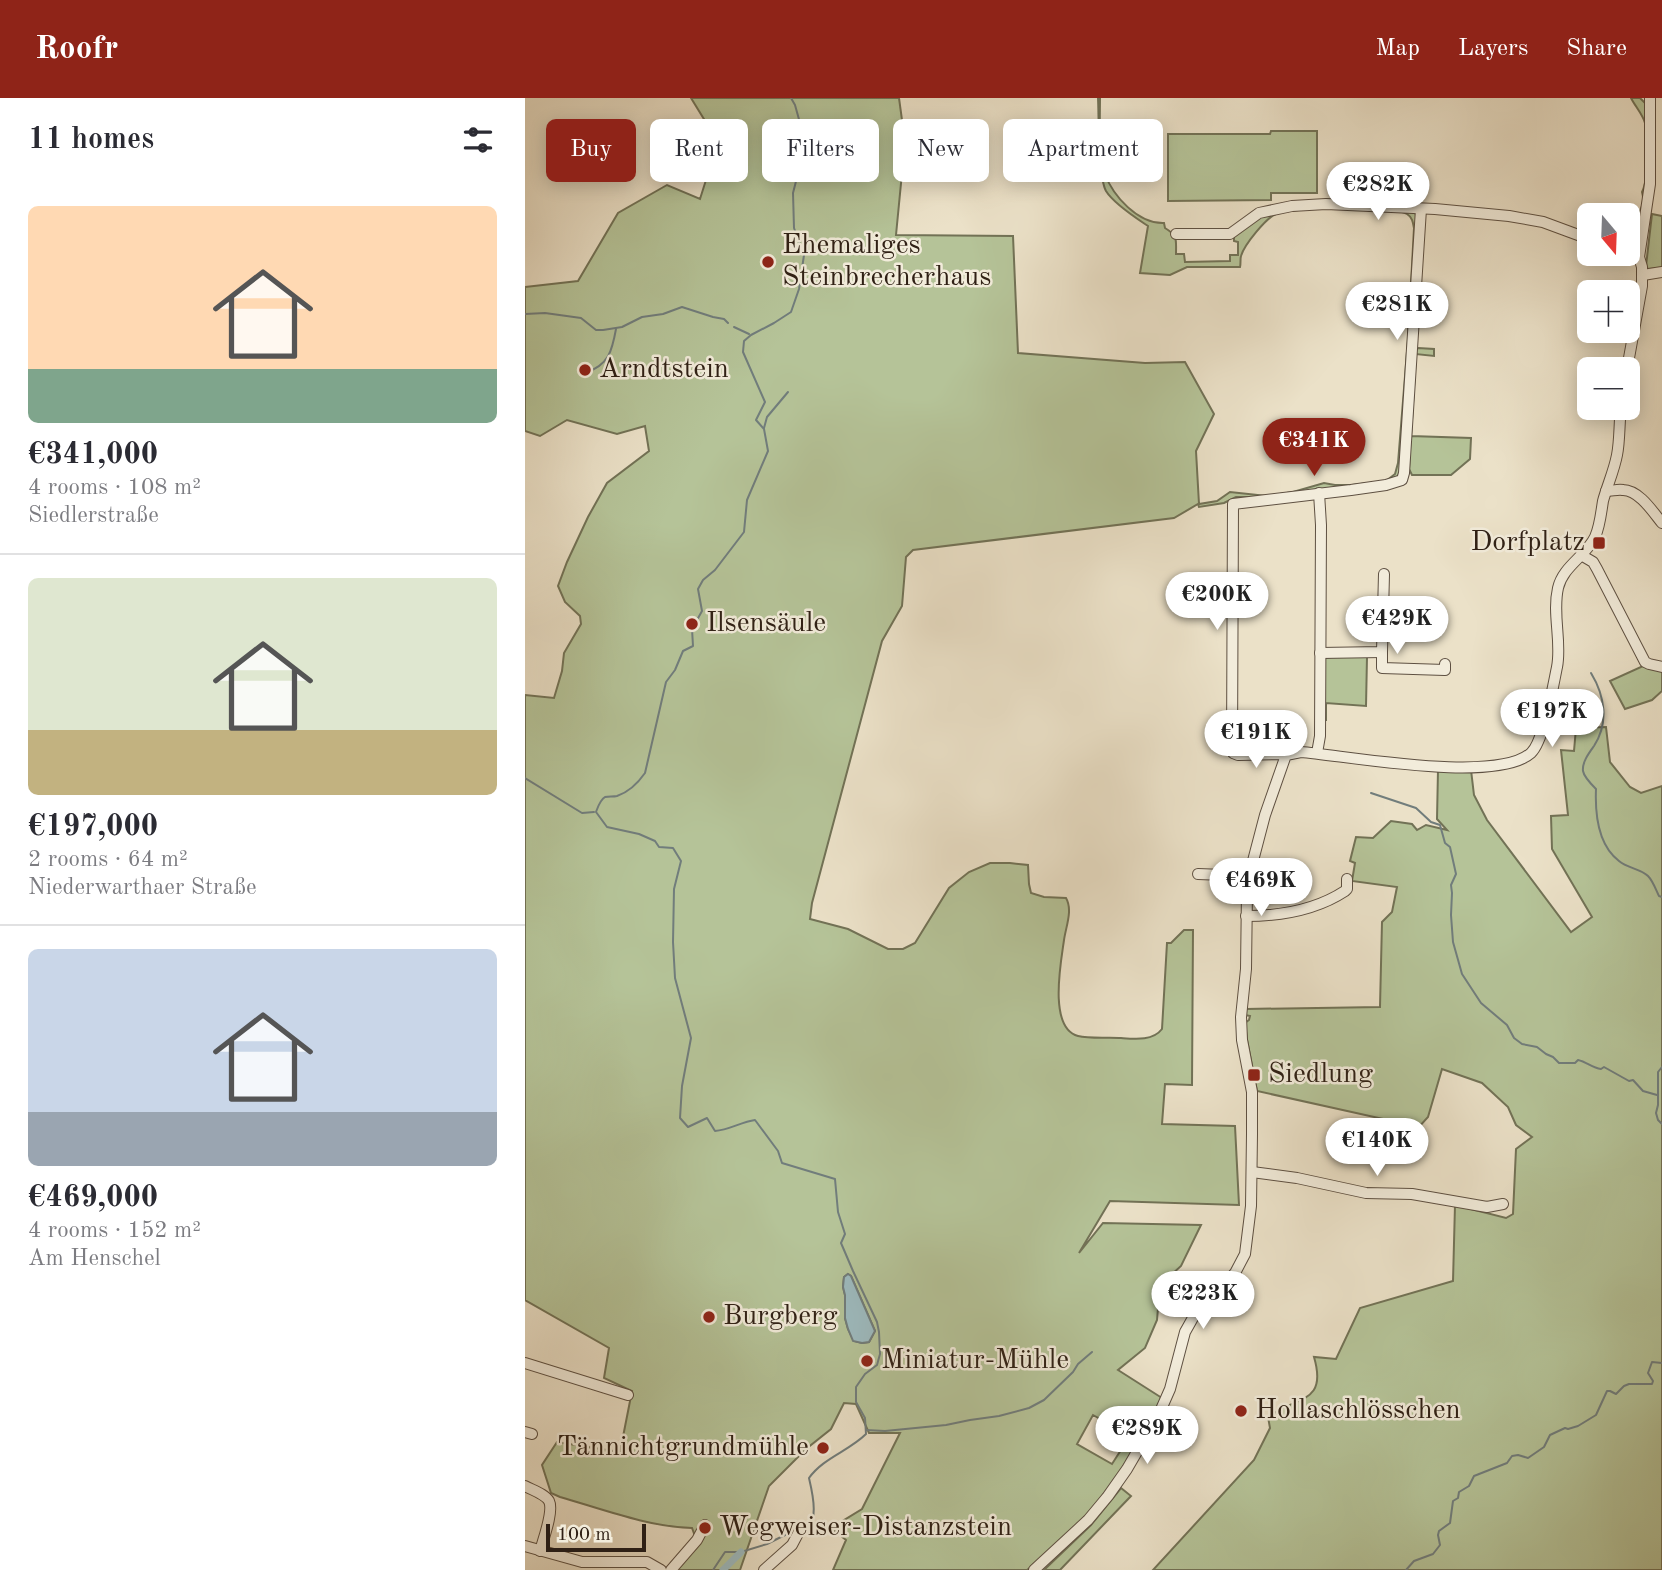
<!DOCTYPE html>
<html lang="en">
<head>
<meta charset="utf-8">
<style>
	body { margin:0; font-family:"Old Standard TT",serif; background:#f7f7f7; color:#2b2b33; height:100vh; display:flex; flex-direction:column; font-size:26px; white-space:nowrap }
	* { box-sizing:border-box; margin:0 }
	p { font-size:23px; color:#7c7c81 }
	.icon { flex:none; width:38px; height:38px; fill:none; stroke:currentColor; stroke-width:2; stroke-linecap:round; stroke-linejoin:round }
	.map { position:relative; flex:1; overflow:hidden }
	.drawer { display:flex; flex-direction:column; background:#fff; width:525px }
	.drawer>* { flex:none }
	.guide { position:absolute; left:21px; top:21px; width:665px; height:63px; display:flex; gap:14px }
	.needle { width:46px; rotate:161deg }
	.fabs { position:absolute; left:1052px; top:105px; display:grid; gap:14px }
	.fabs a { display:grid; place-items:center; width:63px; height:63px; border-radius:10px; background:#fff; box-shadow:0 4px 18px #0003; font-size:35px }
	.scale { position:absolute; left:21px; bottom:18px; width:100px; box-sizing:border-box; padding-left:7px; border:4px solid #2f2015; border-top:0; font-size:19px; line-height:24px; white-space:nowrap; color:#2f2015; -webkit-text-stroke:5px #f2ecdb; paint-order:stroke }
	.price { position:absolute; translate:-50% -60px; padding:0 16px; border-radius:24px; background:#fff; color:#222; font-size:23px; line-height:46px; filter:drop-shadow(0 2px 4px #0008) }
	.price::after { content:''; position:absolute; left:50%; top:42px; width:21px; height:16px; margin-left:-10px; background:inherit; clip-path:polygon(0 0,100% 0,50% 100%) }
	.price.selected { background:#8f2418; color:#fff }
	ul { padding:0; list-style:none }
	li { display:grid; align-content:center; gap:14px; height:371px; padding:0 28px }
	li+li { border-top:2px solid #e1e1e2 }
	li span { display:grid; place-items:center; height:217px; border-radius:10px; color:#555 }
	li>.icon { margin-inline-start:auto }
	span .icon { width:126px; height:126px; fill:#fffc; stroke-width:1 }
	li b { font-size:30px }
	h2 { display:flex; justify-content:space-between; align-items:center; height:84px; padding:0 28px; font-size:30px }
	.chip { padding:0 24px; border-radius:10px; background:#fff; box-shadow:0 4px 18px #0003; font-size:24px; line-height:63px }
	.chip.selected { background:#8f2418; color:#fff }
	header { display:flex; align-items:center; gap:42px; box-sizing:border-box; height:98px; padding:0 35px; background:#8f2418; color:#fff }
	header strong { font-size:33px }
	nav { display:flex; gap:38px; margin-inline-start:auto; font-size:24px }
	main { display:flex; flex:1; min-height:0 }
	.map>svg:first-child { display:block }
	.green { fill:#b5c398; stroke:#727256; stroke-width:2; fill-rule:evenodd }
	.water { fill:#9dbbc0; stroke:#717d7c; stroke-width:2 }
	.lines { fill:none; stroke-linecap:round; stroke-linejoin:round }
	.stream { stroke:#717d7c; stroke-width:2 }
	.canal { stroke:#9dbbc0; stroke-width:7 }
	.minor-casing { stroke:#5e5042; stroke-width:12 }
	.minor { stroke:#f2ecdb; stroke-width:10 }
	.poi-dot { fill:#8f2418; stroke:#f2ecdb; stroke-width:2.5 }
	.labels { text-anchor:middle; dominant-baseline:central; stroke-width:5; stroke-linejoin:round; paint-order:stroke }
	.poi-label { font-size:28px; fill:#2f2015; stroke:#f2ecdb; text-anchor:start }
</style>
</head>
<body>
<header>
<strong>Roofr</strong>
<nav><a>Map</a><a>Layers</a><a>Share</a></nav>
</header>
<main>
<section class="drawer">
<h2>11 homes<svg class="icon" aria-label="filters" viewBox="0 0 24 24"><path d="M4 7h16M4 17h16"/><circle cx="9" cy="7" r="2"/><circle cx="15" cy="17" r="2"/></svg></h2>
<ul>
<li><span style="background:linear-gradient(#ffd9b3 75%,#7fa58c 0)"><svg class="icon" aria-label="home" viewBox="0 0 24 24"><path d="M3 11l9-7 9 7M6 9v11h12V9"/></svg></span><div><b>€341,000</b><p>4 rooms · 108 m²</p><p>Siedlerstraße</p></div></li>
<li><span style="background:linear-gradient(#dfe7d0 70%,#c2b280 0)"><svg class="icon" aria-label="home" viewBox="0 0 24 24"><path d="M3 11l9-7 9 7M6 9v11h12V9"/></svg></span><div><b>€197,000</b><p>2 rooms · 64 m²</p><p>Niederwarthaer Straße</p></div></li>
<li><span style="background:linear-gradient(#c9d6e8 75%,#9aa5b1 0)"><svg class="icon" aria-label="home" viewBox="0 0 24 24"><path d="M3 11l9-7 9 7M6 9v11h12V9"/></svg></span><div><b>€469,000</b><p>4 rooms · 152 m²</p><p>Am Henschel</p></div></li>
</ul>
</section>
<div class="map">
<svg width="1137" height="1472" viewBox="0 0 1137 1472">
	<rect width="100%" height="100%" fill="#ebe1c8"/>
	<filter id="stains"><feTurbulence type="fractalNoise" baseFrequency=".00286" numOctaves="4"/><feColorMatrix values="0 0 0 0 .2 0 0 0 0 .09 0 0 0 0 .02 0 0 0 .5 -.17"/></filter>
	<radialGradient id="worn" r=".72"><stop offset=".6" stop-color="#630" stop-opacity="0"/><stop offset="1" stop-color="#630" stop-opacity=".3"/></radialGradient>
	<!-- green -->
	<g class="green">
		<path d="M166 0H374L380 44 371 137 488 138 493 255 620 265 660 264 689 316 671 353 674 406 692 403 705 394 742 398 768 394 799 385 810 387H827L861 383 870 376 873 365 883 241 889 130C888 124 887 119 882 116 868 107 766 109 751 116 741 120 719 147 716 158 715 161 716 165 715 169H662L645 177 615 175 623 128C611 120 589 106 581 93 573 78 574 20 573 0H575C575 20 573 57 580 76 588 98 613 126 639 125L640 130C653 138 651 141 651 156H659L660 164 705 163V157H713V144L709 143V137C717 131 726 122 735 117 766 100 849 110 886 112L892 117 893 130 878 367 873 378 869 382 862 384 742 399H711L699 405 674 409 673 406 649 420 388 452 381 459 377 508 357 543 287 805 285 821 323 831 363 851H378L390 845 424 790 444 774 465 765H485L503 767 504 786 506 795 519 799 541 800C548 812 541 828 539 842 536 864 523 930 553 938 565 941 584 939 596 940 610 941 628 943 637 931L642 845H646L659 832H668L667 987 640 986 637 1026 710 1028 714 1107 585 1103 554 1155 578 1125 676 1127 656 1168 635 1187 632 1222 620 1250 593 1272 637 1300C605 1366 562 1428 502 1472H308L321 1442 306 1430 337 1411 375 1335H344L331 1306 319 1305 306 1331 281 1351 244 1388 215 1472H151L171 1441 167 1430C124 1429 77 1411 35 1399L26 1395 17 1367 32 1344 95 1354 107 1293 79 1280 84 1250 0 1202V597L29 600 37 573 39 555 56 526 55 518 40 504 33 488 42 464 63 419 82 385 124 353 120 328 92 336 42 322 15 338 0 333V189L53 183 93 115 142 87 175 101 193 44ZM323 1176 326 1178 350 1233 344 1244 337 1245 329 1243 323 1231 320 1220V1197L318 1189 319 1179ZM592 1312 614 1324 587 1366 552 1346 568 1317 584 1326Z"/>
		<path d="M1106 0H1115L1121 6 1123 75 1111 152 1103 153 1102 117H1068L1069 108 1106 114 1115 113C1119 106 1119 101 1117 94 1123 83 1124 38 1120 25 1118 17 1110 8 1106 0Z"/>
		<path d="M746 33H792V95H746V102L643 103V36H745Z"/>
		<path d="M1127 116 1137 118V170L1123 171 1121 168Z"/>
		<path d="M893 250 909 251V258L891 256 886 338 946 340 945 361 926 377H887L884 371 890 253Z"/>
		<path d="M814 558 842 559 841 608 801 605V622H798L800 592 798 591V560Z"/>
		<path d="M1118 568 1137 572V593L1127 602 1100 611 1085 583Z"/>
		<path d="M1081 629 1085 664 1105 689 1116 695 1137 688V1472H628L729 1362 745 1330 743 1319C770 1298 803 1307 789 1259L811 1261 835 1210 928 1183 930 1107 981 1120 988 1116 991 1051 1007 1039 991 1027 983 1009 957 985 917 971 903 1019 894 1029 732 993 722 942 720 925 724 922 725 918 720 917 721 911 855 909 857 824 867 814 872 789 827 783 830 765 825 763 831 739 848 740 866 723 887 726 892 732 901 727 922 732 912 721 913 672H946L949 697 962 722 1046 834 1067 819 1027 751 1026 718 1043 717 1036 652 1049 653 1051 630Z"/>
		<path d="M596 1390 606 1398 535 1472H519L566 1427Z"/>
	</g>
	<!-- water -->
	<path class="water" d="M323 1176 326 1178 350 1233 344 1244 337 1245 328 1243 323 1231 320 1220V1197L318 1189 319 1179Z"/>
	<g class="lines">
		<!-- stream -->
		<g class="stream">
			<path d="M266 0 270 7 275 25 278 56 268 95 269 130 279 157 274 191 266 214 249 225 226 237 219 243 218 254 240 304 231 322 239 331 243 353 222 402 219 434 190 472 178 482 173 491 177 513 167 531 168 548 158 553 150 572 141 584 120 675C113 685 104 694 92 698 88 699 84 698 80 699 75 702 73 709 71 714L82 729 114 736 130 743 134 749 148 750 156 763 149 791 148 844 150 880 166 940 157 988 155 1020 163 1029 182 1020 190 1033C204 1032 216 1024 230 1022L253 1053 257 1065 310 1081 313 1114 320 1136 316 1145 328 1173 352 1224 354 1234 355 1256 352 1267 340 1276 331 1289V1304L340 1320 341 1336C324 1353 298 1360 284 1380 288 1397 295 1426 277 1436"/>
			<path d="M0 216 20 215 56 220 71 232H78L97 229 117 219 138 216 157 209 188 219 199 221 203 225"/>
			<path d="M209 229 224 236"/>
			<path d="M60 275C84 267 87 253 91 231"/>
			<path d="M239 330 242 319 263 294"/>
			<path d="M1066 575C1080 598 1084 625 1069 648 1064 655 1057 664 1058 673 1059 679 1066 686 1071 691 1070 715 1073 747 1094 763 1102 770 1116 771 1123 778 1128 783 1131 792 1134 798L1137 799"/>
			<path d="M0 680 57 715 69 714"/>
			<path d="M846 695 891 710 906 724 915 727 920 745 925 749 931 776 926 787 927 795 926 817 928 844 937 876 956 905 982 927 989 940 997 946 1012 949 1021 956 1028 959 1034 965H1050L1053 962C1062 964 1067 970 1076 971L1079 969 1104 983 1108 982 1118 993 1132 997"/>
			<path d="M1137 969 1133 974V1007L1131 1015 1133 1022 1137 1026"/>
			<path d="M341 1332 360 1333 421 1327 445 1322 474 1318 504 1310 519 1302 548 1274 553 1266 567 1254"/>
			<path d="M188 1472 200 1454H216L242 1446 262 1436 268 1437"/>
			<path d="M881 1472 889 1463 908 1456 915 1447 913 1437 914 1433 925 1425 928 1403 933 1400 934 1394 944 1388 949 1378 982 1365 987 1358 993 1357 1003 1360 1019 1349 1025 1337 1040 1330 1043 1331 1053 1328 1071 1317 1082 1293H1085L1091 1296 1099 1288 1104 1286H1127L1128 1283 1123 1275 1127 1264 1137 1265"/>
		</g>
		<!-- canal -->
		<path class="canal" d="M198 1472 216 1454"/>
		<defs>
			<g id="minor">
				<path d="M651 136H705L734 115 767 108 801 106 910 111 984 118 1018 124 1064 141"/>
				<path d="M1118 177 1137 174"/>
				<path d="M1102 271 1117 188V169L1114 159 1125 86V0"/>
				<path d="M1081 393C1087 393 1093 391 1098 392 1114 392 1128 414 1137 425"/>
				<path d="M1056 457 1068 464 1072 471 1120 564 1124 566 1137 569"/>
				<path d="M857 554V570L920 572V566"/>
				<path d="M795 555 857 554 859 476"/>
				<path d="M792 655 795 638 796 427 794 395"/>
				<path d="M761 657 753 656 713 657 708 655 707 651 708 406 826 392 861 387 877 382 879 375 896 111"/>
				<path d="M673 776 724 778"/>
				<path d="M721 818C755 818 791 812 820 793L822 791V781"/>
				<path d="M727 1074 772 1080 841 1095 887 1096 962 1109 978 1106"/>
				<path d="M0 1265 103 1297"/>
				<path d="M0 1334 7 1336"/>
				<path d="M0 1388C7 1392 20 1396 24 1403 29 1413 18 1442 15 1453"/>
				<path d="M0 1448 57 1464H122L136 1472"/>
				<path d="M146 1472 172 1442 180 1427"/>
				<path d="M239 1472 267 1447 276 1430"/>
				<path d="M509 1472 563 1422 583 1398 602 1371 634 1316 645 1291 660 1234 669 1218 710 1175 720 1156 726 1108 727 1036V994L717 942 716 919 721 871 722 793 724 778 740 717 761 657 776 654C824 658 971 686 1006 655 1019 643 1028 588 1032 569 1037 544 1027 516 1033 490 1038 468 1061 458 1070 439 1075 428 1076 415 1078 403 1082 388 1089 373 1092 357 1095 342 1094 325 1096 310"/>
			</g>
		</defs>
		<!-- minor casing -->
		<use href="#minor" class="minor-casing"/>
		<!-- minor -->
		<use href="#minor" class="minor"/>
	</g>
	<!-- markers -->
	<g class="poi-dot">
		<circle cx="243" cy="164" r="7"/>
		<circle cx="60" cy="272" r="7"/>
		<rect x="1067" y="438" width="14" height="14" rx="3.5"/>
		<circle cx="167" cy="526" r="7"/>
		<rect x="722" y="970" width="14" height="14" rx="3.5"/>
		<circle cx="184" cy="1219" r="7"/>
		<circle cx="342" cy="1263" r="7"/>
		<circle cx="716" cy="1313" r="7"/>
		<circle cx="298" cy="1350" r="7"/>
		<circle cx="180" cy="1430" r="7"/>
	</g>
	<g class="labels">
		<!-- poi labels -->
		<g class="poi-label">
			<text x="257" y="148">Ehemaliges<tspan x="257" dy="32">Steinbrecherhaus</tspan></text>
			<text x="74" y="272">Arndtstein</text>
			<text x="1060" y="445" text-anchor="end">Dorfplatz</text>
			<text x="181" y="526">Ilsensäule</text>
			<text x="743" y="977">Siedlung</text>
			<text x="198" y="1219">Burgberg</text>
			<text x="356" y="1263">Miniatur-Mühle</text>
			<text x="730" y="1313">Hollaschlösschen</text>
			<text x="284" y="1350" text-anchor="end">Tännichtgrundmühle</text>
			<text x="194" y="1430">Wegweiser-Distanzstein</text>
		</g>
	</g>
	<rect width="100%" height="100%" filter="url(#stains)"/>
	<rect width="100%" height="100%" fill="url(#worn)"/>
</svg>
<div class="fabs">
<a><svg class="needle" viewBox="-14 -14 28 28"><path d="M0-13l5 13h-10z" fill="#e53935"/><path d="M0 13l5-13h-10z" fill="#7c7c81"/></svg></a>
<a>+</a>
<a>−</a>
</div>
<div class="scale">100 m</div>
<b class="price" style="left:853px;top:124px">€282K</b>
<b class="price" style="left:872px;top:244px">€281K</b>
<b class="price selected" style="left:789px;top:380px">€341K</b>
<b class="price" style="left:692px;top:534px">€200K</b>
<b class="price" style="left:872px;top:558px">€429K</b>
<b class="price" style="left:1027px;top:651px">€197K</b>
<b class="price" style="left:731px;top:672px">€191K</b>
<b class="price" style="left:736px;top:820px">€469K</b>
<b class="price" style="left:852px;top:1080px">€140K</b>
<b class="price" style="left:678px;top:1233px">€223K</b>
<b class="price" style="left:622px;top:1368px">€289K</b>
<div class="guide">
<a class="chip selected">Buy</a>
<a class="chip">Rent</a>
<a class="chip">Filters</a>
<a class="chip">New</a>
<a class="chip">Apartment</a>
</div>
</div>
</main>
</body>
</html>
